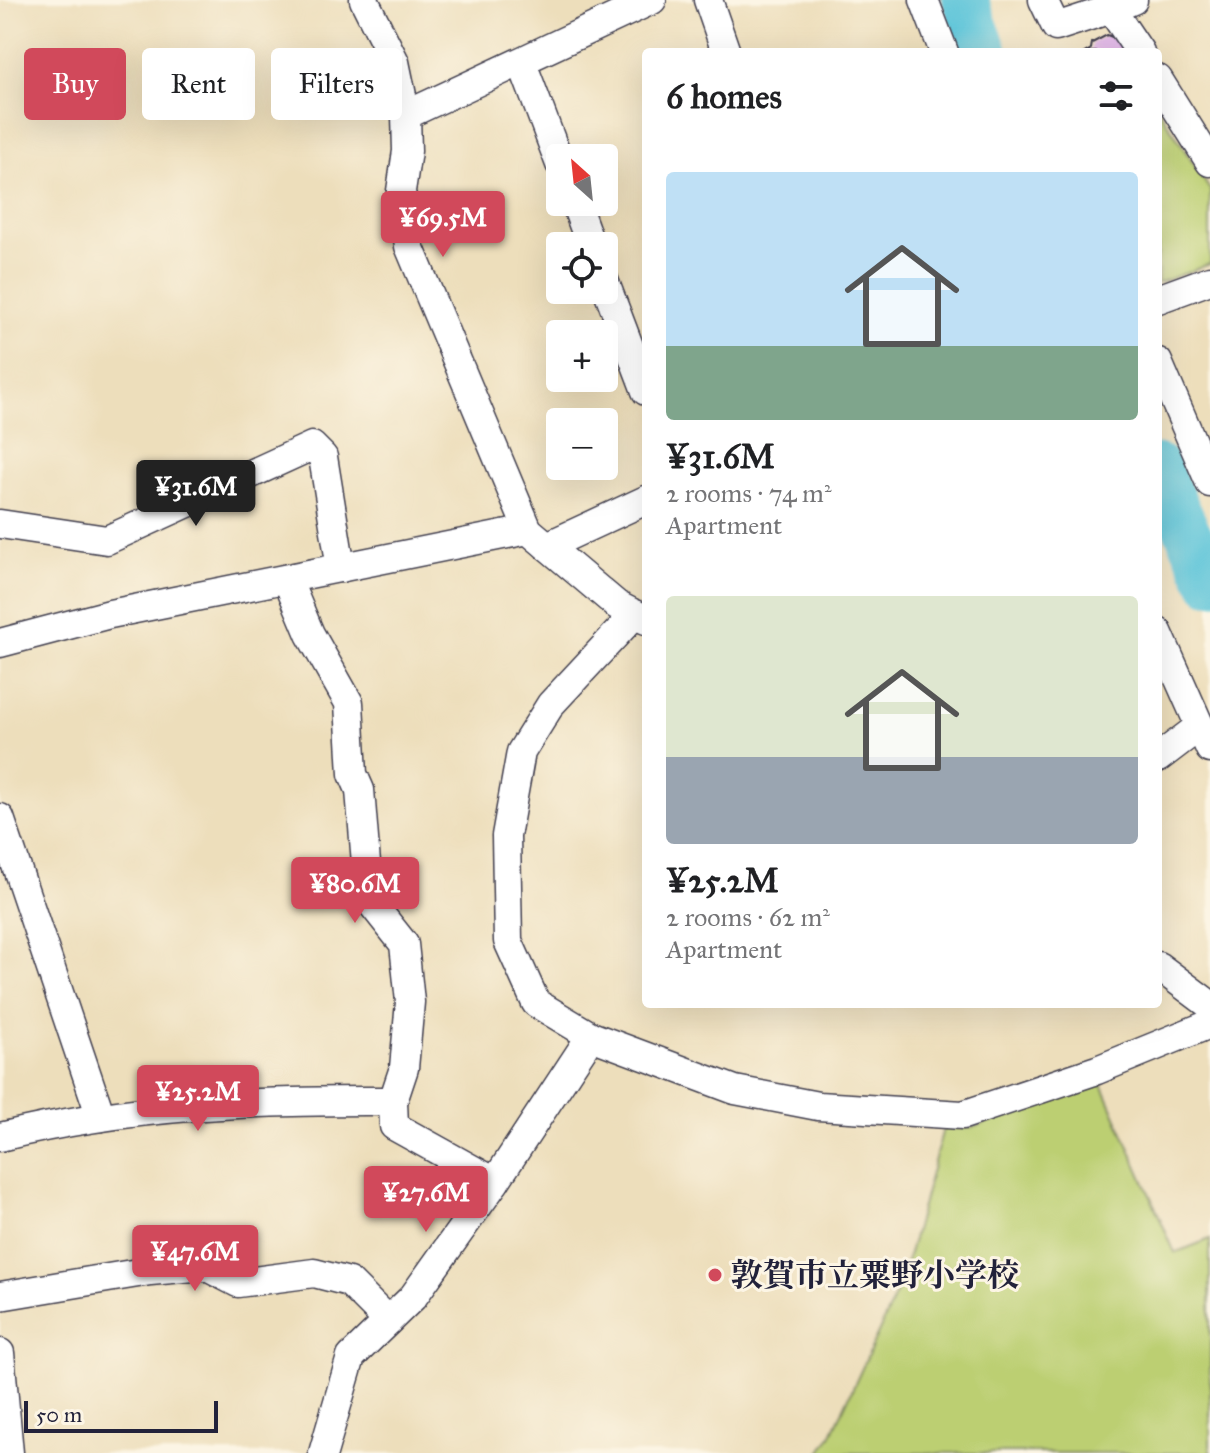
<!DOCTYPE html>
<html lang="en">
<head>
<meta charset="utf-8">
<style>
	body { margin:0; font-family:"IM FELL Great Primer","Noto Serif JP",serif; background:#f6f6f6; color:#202124; height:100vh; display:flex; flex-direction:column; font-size:30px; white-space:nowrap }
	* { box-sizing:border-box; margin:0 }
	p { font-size:26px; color:#757577 }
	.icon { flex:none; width:44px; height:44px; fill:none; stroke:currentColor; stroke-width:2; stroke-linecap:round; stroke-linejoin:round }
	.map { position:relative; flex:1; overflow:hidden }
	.side { position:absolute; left:642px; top:48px; width:520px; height:960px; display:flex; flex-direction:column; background:#fff; border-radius:8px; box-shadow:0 8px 32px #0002 }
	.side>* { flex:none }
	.top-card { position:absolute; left:24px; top:48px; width:498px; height:72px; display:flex; gap:16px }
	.needle { width:52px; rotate:333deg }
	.tools { position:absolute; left:546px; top:144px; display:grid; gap:16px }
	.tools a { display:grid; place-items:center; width:72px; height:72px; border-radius:8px; background:#fff; box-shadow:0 8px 32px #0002; font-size:40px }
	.scale { position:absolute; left:24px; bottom:20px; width:194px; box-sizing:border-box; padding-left:8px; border:4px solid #22223b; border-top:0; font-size:22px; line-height:28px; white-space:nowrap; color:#22223b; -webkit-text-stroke:6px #fcf5e5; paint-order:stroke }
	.price { position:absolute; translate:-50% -68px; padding:0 18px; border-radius:8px; background:#d1495b; color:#fff; font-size:26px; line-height:52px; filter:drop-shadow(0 2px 4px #0008) }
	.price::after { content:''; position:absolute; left:50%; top:48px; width:24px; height:18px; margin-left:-12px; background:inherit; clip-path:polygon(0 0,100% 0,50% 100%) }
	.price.active { background:#222; color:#fff }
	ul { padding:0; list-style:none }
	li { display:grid; align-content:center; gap:16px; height:424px; padding:0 24px }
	li span { display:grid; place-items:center; height:248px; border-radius:8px; color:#555 }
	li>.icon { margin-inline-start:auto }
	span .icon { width:144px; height:144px; fill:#fffc; stroke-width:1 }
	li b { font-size:34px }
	h2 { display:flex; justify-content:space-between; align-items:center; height:96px; padding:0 24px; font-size:34px }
	.chip { padding:0 28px; border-radius:8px; background:#fff; box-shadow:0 8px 32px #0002; font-size:28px; line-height:72px }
	.chip.active { background:#d1495b; color:#fff }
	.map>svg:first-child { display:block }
	.green { fill:#bccf72; stroke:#6f7856; stroke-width:2 }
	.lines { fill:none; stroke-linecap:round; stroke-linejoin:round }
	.river { stroke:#5cc4d9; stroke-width:46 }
	.building { fill:#daa8e7 }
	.minor-casing { stroke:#403e4e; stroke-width:31 }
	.minor { stroke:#fff; stroke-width:28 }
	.poi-dot { fill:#d1495b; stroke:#fcf5e5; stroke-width:3 }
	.labels { text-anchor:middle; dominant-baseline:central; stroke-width:6; stroke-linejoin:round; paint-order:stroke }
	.poi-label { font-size:32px; font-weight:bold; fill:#22223b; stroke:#fcf5e5; text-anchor:start }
</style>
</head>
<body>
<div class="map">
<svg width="1210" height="1453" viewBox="0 0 1210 1453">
	<rect width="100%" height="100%" fill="#fcf5e5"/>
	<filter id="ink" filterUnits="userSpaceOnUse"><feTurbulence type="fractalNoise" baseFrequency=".0125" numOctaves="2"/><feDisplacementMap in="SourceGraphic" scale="16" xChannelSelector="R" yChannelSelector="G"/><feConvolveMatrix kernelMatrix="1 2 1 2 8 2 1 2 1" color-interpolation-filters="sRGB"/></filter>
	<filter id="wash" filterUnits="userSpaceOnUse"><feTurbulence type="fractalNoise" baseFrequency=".006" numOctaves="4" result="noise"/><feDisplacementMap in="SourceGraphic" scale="32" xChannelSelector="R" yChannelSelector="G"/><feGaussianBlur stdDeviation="1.8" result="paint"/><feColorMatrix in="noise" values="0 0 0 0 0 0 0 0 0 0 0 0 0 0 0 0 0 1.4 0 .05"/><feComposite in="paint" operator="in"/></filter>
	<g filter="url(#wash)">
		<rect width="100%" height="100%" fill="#eddebb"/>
		<!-- green -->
		<g class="green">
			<path d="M1158 108 1210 190V264L1158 283Z"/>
			<path d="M1101 1082 1175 1253 1210 1239V1453H820L832 1434 901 1283 943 1129 971 1128Z"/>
		</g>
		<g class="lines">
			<!-- river -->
			<g class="river">
				<path d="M965 0 985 52"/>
				<path d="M1158 467 1210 581"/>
			</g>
		</g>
		<g id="blocks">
			<!-- building -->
			<path class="building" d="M1107 35 1117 39 1124 52H1086L1091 49 1092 43Z"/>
		</g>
	</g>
	<g filter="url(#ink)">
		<use href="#blocks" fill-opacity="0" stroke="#403e4e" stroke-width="2"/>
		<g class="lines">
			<defs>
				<g id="minor">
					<path d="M364 0 395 62 406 115 407 151 401 191 409 246 528 530 617 605 646 620"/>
					<path d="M708 0 726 52"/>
					<path d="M924 0 944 52"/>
					<path d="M1043 0 1056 27 1111 9"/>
					<path d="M1133 0 1111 9 1140 52"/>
					<path d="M522 63 560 164"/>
					<path d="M1158 79 1210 162"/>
					<path d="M406 115 652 0"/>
					<path d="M575 202 591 246"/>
					<path d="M604 280 646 391"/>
					<path d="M1158 299 1210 280"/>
					<path d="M1158 362 1210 483"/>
					<path d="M0 524 107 540 312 446 323 457 341 568"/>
					<path d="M547 546 646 500"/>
					<path d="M287 579 310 634 349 703 353 774 360 790 369 900 404 944 410 1002 404 1068 393 1101 394 1126 495 1182"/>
					<path d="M635 614 551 704 521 752 506 836 508 941 536 1003 591 1036 735 1090 818 1106 963 1115 1097 1070 1210 1024"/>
					<path d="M1158 632 1210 749"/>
					<path d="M0 643 110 614 528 530"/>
					<path d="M1158 758 1200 726"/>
					<path d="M0 818 101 1117"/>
					<path d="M1158 966 1210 1005"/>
					<path d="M0 1137C129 1105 261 1100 393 1101"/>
					<path d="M0 1296 150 1271 205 1266 238 1283 314 1273 349 1282 388 1321"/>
					<path d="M0 1353 9 1453"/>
					<path d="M323 1453 351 1357 413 1297 495 1182 591 1036"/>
				</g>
			</defs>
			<!-- minor casing -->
			<use href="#minor" class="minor-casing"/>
			<!-- minor -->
			<use href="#minor" class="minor"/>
		</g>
	</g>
	<!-- markers -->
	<circle class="poi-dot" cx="715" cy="1275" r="8"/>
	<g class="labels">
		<!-- poi labels -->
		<g class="poi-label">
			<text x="731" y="1275">敦賀市立粟野小学校</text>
		</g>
	</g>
</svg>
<div class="tools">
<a><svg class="needle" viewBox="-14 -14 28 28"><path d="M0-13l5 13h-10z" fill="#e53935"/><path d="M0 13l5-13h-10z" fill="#757577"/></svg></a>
<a><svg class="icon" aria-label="locate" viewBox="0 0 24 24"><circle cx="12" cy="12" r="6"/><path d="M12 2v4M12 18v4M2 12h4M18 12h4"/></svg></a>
<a>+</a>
<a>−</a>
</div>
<div class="scale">50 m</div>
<b class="price" style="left:443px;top:259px">¥69.5M</b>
<b class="price active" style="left:196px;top:528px">¥31.6M</b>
<b class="price" style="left:355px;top:925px">¥80.6M</b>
<b class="price" style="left:198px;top:1133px">¥25.2M</b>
<b class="price" style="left:426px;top:1234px">¥27.6M</b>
<b class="price" style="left:195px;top:1293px">¥47.6M</b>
<div class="top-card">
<a class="chip active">Buy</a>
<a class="chip">Rent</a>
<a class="chip">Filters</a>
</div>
<section class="side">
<h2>6 homes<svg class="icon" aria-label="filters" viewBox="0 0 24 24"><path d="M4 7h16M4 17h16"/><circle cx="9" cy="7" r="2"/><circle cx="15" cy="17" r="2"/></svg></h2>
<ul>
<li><span style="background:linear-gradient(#bfe0f5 70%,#7fa58c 0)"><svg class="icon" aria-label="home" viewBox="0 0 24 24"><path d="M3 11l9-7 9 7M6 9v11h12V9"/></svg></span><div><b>¥31.6M</b><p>2 rooms · 74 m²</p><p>Apartment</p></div></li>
<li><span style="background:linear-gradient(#dfe7d0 65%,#9aa5b1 0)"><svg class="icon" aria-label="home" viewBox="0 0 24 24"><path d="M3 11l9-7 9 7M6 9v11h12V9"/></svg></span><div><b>¥25.2M</b><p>2 rooms · 62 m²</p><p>Apartment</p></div></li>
</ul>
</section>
</div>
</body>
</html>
